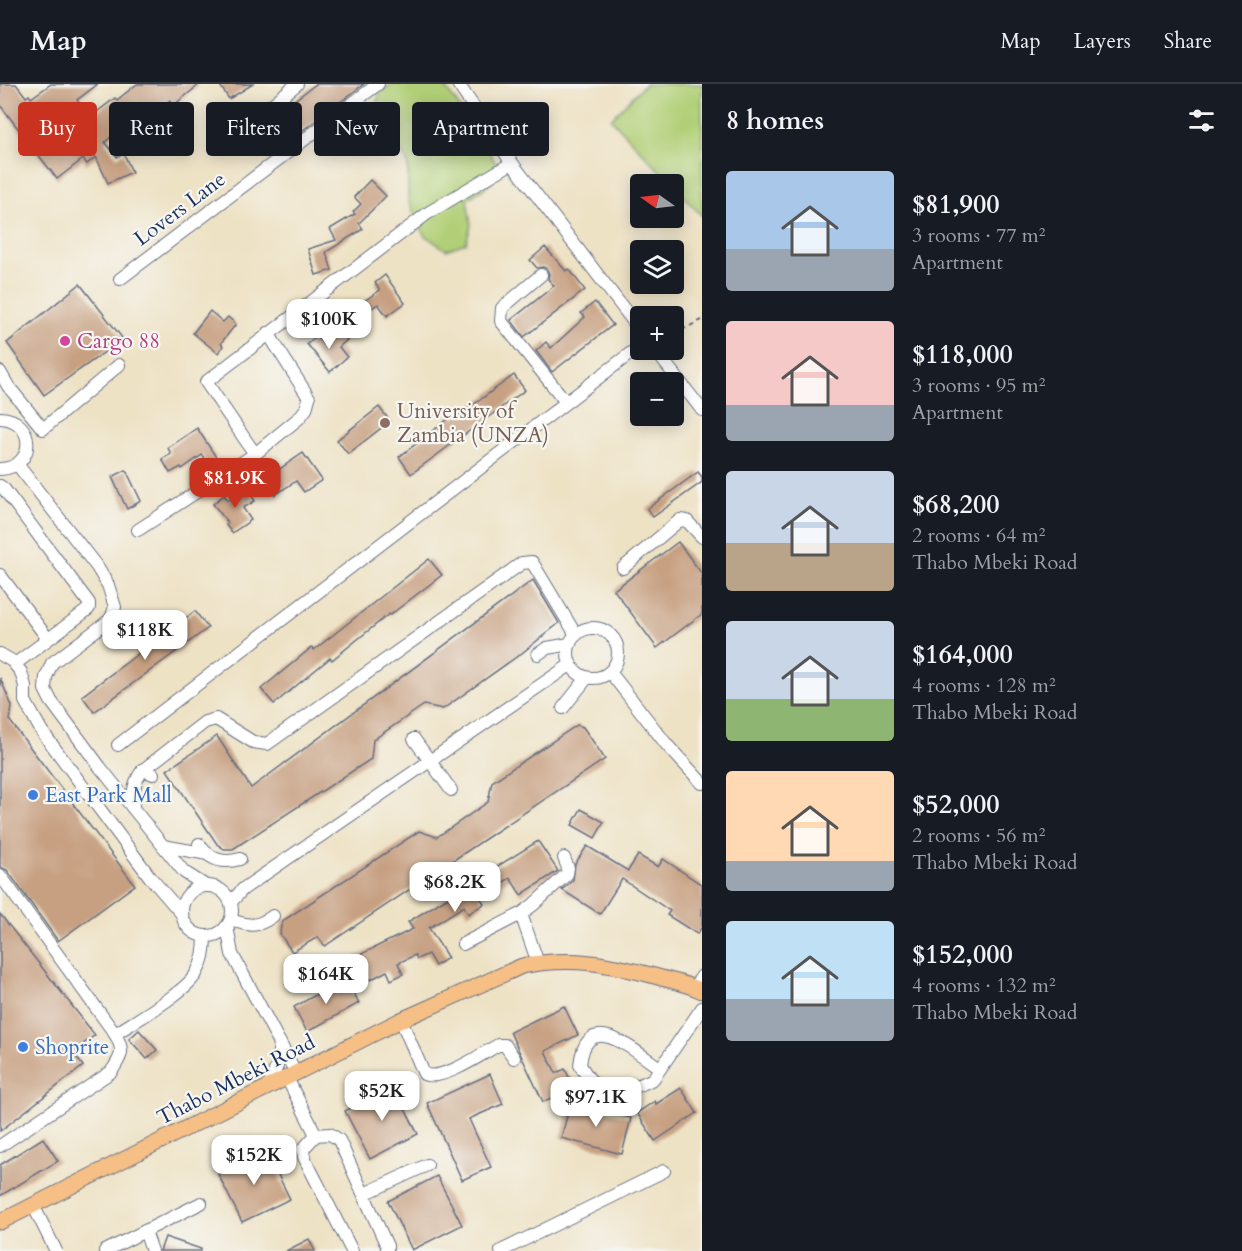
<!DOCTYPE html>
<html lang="en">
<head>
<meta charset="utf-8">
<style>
	body { margin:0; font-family:Cardo,serif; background:#20242c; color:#f1f3f6; height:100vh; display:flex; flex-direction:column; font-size:22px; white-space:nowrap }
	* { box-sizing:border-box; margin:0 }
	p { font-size:20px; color:#9ea1a6 }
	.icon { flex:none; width:33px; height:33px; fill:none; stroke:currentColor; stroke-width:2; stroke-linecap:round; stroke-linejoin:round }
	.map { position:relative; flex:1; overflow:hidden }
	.details { display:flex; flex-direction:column; background:#171b24; width:540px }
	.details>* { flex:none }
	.top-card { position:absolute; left:18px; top:18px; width:570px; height:54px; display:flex; gap:12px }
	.needle { width:39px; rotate:284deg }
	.fabs { position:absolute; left:630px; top:90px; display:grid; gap:12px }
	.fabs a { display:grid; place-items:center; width:54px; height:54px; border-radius:6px; background:#171b24; box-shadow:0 3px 15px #0003; font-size:30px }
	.price { position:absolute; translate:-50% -51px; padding:0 14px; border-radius:12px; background:#fff; color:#222; font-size:20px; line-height:39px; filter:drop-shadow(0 2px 3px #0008) }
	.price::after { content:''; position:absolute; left:50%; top:36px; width:18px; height:14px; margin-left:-9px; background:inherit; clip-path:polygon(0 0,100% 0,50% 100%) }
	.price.active { background:#c8321e; color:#fff }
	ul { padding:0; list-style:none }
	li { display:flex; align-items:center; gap:18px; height:150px; padding:0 24px }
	li span { display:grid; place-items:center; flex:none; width:168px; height:120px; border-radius:6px; color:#555 }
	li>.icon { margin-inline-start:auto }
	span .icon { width:72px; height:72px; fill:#fffc; stroke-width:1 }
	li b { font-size:26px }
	h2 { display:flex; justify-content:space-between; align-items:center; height:72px; padding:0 24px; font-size:26px }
	.chip { padding:0 21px; border-radius:6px; background:#171b24; box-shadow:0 3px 15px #0003; font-size:21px; line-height:54px }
	.chip.active { background:#c8321e; color:#fff }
	header { display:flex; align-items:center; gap:36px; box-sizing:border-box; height:84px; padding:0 30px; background:#171b24; border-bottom:2px solid #363941 }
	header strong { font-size:28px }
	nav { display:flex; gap:33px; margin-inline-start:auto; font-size:21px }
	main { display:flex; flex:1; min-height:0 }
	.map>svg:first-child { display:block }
	.green { fill:#b1cf76; stroke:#667f6a; stroke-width:1.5 }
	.building { fill:#c7a082 }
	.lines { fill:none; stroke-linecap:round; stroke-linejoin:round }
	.minor-casing { stroke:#656e82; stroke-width:14 }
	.major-casing { stroke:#656e82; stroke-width:17 }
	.path { stroke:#656e82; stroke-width:2; stroke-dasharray:4.5 4.5; stroke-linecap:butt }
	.minor { stroke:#fff; stroke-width:12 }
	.major { stroke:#f5bf86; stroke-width:15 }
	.hotel-dot { fill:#d1479c; stroke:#f6f6f2; stroke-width:2 }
	.education-dot { fill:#8d6e63; stroke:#f6f6f2; stroke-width:2 }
	.shop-dot { fill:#3f7fe0; stroke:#f6f6f2; stroke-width:2 }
	.labels { text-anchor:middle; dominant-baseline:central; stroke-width:4.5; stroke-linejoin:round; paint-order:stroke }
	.street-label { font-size:21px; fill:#1b2f5e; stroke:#f6f6f2 }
	.hotel-label { font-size:21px; fill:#b23c85; stroke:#f6f6f2; text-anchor:start }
	.education-label { font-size:21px; fill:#785e54; stroke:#f6f6f2; text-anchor:start }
	.shop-label { font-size:21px; fill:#366cbe; stroke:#f6f6f2; text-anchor:start }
</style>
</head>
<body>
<header>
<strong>Map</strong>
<nav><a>Map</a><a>Layers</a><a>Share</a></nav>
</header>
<main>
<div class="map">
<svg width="702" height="1167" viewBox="0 0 702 1167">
	<rect width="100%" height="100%" fill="#f6f6f2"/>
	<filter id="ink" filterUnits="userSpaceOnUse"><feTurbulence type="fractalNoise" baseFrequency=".0167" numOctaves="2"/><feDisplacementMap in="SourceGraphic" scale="12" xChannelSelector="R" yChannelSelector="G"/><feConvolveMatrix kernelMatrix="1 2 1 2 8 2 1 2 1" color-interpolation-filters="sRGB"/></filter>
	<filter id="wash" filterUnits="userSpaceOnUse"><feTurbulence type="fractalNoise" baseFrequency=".008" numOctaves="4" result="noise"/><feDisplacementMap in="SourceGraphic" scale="24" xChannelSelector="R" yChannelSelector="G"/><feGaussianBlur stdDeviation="1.35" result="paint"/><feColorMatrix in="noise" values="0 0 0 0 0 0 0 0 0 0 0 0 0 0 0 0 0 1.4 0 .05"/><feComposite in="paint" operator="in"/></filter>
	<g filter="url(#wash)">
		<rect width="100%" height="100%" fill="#eee2c5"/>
		<!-- green -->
		<g class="green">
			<path d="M391 0H443L475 45 501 88 485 104 467 115 471 141 466 159 446 166 424 151 408 116V79L375 23 380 9Z"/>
			<path d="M645 0H702V132L611 35Z"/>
		</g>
		<g id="blocks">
			<!-- building -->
			<g class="building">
				<path d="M0 0H16L26 13 29 11 31 14 51 0H98L77 16 80 20 50 41 61 56 115 14 117 16 137 0H200L174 21 170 16 144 37 138 30 105 58 117 73 124 70 132 88 108 99 96 73 87 80 83 75 57 95 0 21Z"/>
				<path d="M219 0H253L229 15Z"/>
				<path d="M316 0H364L282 62 264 39Z"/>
				<path d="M370 96 386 112 359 139 363 145 326 168 332 186 316 191 308 165 336 156 330 145 355 130 353 128 361 120 354 113Z"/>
				<path d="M545 163 566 187 569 185 585 206 524 253 511 236 554 202 548 195 549 190 547 185 543 183 537 184 530 176Z"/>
				<path d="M385 191 405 219 387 232 378 220 366 228 360 220 380 206 375 199Z"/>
				<path d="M80 200 123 255 44 311 7 259Z"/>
				<path d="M595 218 613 241 552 288 536 267 546 258 551 264 585 233 581 229Z"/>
				<path d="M210 227 223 238 228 233 236 240 221 259 223 262 218 269 193 249Z"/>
				<path d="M339 246 347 256 339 263 347 273 330 288 307 260 316 252 323 260Z"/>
				<path d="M514 291 525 306 411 390 399 373 452 332 454 335Z"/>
				<path d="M379 323 390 337 348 370 337 356Z"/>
				<path d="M197 344 216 373 208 379 202 371 182 385 181 383 170 389 162 375 171 370 168 364Z"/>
				<path d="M303 369 322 396 304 408 296 397 275 411 265 395Z"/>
				<path d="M126 386 141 417 127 425 112 393Z"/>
				<path d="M698 388 702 393V398L653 433 647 425Z"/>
				<path d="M247 404 255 417 243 424 251 436 232 449 226 441 228 439 213 420 224 411 228 416Z"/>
				<path d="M678 458 702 490V530L657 564 614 506Z"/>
				<path d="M429 475 442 491 390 531 389 530 332 576 330 574 274 620 261 605 312 563 314 566Z"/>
				<path d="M533 496 559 539 522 569 443 625 424 621 373 656 371 675 233 765H224L217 760 167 686 217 652 251 704Z"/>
				<path d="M195 527 208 544 94 628 82 612Z"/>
				<path d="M0 594 12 622 10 637 135 801 58 857 7 786 0 783Z"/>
				<path d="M577 641 583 643 605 675 325 862 318 853 292 868 280 850 281 842 284 836 419 747 437 753 488 718 492 698Z"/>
				<path d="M581 725 604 738 595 754 572 741Z"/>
				<path d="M538 757 558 787 521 811 510 794 480 813 484 820 468 830 464 822 429 844 448 874 435 882 428 870 417 875 415 871 398 879 403 890 391 896 387 887 370 896 364 885 359 888 353 874 413 845 408 838Z"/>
				<path d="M587 762 628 787 638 771 658 783 663 775 702 801V843L697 850 667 831 670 827 622 795 600 830 562 806 573 796 575 780Z"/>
				<path d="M0 830 95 951 73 968 83 982 0 1047Z"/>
				<path d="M346 894 359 919 307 948 294 923Z"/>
				<path d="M564 922 578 951 545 967 556 989 565 985 574 1003 543 1018 510 948Z"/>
				<path d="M139 946 157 966 147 975 129 955Z"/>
				<path d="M490 990 503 1020 469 1035 491 1083 462 1096 427 1019Z"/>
				<path d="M393 1002 418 1050 370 1075 345 1027Z"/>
				<path d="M681 1004 697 1029 655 1057 637 1029 655 1017 656 1020Z"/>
				<path d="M571 1018 631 1034 622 1070 561 1054Z"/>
				<path d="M43 1054 58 1077 0 1112V1081Z"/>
				<path d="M266 1067 290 1115 242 1138 218 1090Z"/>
				<path d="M437 1092 462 1141 412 1166 388 1117Z"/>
				<path d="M165 1153 201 1165V1167H160Z"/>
				<path d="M309 1155 315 1167H286Z"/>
			</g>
		</g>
	</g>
	<g filter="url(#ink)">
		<use href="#blocks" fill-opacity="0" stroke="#656e82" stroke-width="1.5"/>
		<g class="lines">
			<defs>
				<g id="minor">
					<path d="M458 0 512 79 640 246"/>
					<path d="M240 47 297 0"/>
					<path d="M541 191 502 224 501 237 566 318"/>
					<path d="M120 195 378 0"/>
					<path d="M655 266 702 326"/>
					<path d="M0 288 8 302 43 345 119 281"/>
					<path d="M0 334C36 335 37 384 0 385"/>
					<path d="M255 370 206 298 428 129 512 79"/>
					<path d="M17 380 97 483 108 501 115 523 111 535 52 579 46 593 45 605 51 617 100 683 184 788 206 802"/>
					<path d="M0 402 4 405 89 519V524L86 527 15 580"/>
					<path d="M138 446 255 370 299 334 306 325 309 314 268 249"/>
					<path d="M623 484 680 436 687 437 702 453"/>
					<path d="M0 491 48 555"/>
					<circle cx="593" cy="569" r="25"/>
					<path d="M0 570 12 577 21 588 25 602V617L41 646 150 793 182 830"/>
					<path d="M538 570 547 564 570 560"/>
					<path d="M610 588 667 661 702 699"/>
					<path d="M563 624 587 594"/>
					<path d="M414 655 451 706"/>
					<path d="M118 661 640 262"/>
					<path d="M143 686 205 638 216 635 253 658 267 660 522 479 532 478 576 551"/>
					<path d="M133 724C133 709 133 698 143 686L153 690"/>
					<path d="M199 760C209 776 223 780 240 775"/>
					<path d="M163 762 208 770"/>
					<path d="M0 791 115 950C135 937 188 907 197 888 203 878 205 864 205 852"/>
					<circle cx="207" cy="827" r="25"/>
					<path d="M231 818 243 805 570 581"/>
					<path d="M231 836C250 842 256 844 273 832"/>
					<path d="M227 842 232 870 296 989"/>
					<path d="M463 860 521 830"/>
					<path d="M538 879 521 830 533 821 567 790 568 784 564 774"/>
					<path d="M694 903 702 892"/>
					<path d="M401 936 424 990C442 998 482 970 498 961H505L514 974"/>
					<path d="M660 984C635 968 586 922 580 981 584 987 589 996 594 1000 611 1014 637 1003 653 995L702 924"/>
					<path d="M287 994 316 1051"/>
					<path d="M268 1004 277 982 280 959"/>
					<path d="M0 1062 111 988C122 972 125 967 115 950"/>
					<path d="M364 1110 427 1081"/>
					<path d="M33 1121 56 1167"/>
					<path d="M145 1147 152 1167"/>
					<path d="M105 1167 201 1119"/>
					<path d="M352 1167 304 1073 303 1065 316 1051 330 1050 339 1056 387 1162V1167"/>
					<path d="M501 1167 664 1087"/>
				</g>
				<path id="major" d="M0 1138 401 936 522 882C571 872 611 880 658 893 673 897 688 900 702 907"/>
			</defs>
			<!-- minor casing -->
			<use href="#minor" class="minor-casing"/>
			<!-- major casing -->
			<use href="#major" class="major-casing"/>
			<!-- path -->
			<path class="path" d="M674 250 702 236"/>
			<!-- minor -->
			<use href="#minor" class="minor"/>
			<!-- major -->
			<use href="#major" class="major"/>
		</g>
	</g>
	<!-- markers -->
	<circle class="hotel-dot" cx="65" cy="257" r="6"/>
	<circle class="education-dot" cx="385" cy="339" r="6"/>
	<g class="shop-dot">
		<circle cx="33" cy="711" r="6"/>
		<circle cx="23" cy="963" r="6"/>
	</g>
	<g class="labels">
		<!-- street labels -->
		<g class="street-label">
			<text transform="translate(180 125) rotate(-37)">Lovers Lane</text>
			<text transform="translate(236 996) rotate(-27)">Thabo Mbeki Road</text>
		</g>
		<!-- hotel labels -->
		<g class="hotel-label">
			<text x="77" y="257">Cargo 88</text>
		</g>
		<!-- education labels -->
		<g class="education-label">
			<text x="397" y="327">University of<tspan x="397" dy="24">Zambia (UNZA)</tspan></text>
		</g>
		<!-- shop labels -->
		<g class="shop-label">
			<text x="45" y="711">East Park Mall</text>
			<text x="35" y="963">Shoprite</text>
		</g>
	</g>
</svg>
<div class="fabs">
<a><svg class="needle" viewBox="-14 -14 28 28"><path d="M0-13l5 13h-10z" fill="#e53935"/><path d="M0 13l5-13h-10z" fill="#9ea1a6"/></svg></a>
<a><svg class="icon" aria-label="layers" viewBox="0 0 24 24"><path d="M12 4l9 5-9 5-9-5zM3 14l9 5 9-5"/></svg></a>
<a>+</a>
<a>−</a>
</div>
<b class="price" style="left:329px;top:266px">$100K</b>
<b class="price active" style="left:235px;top:425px">$81.9K</b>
<b class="price" style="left:145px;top:577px">$118K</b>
<b class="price" style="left:455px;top:829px">$68.2K</b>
<b class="price" style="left:326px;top:921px">$164K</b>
<b class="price" style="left:382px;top:1038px">$52K</b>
<b class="price" style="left:596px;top:1044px">$97.1K</b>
<b class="price" style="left:254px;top:1102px">$152K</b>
<div class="top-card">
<a class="chip active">Buy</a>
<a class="chip">Rent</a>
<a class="chip">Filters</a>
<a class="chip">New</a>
<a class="chip">Apartment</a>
</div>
</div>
<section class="details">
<h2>8 homes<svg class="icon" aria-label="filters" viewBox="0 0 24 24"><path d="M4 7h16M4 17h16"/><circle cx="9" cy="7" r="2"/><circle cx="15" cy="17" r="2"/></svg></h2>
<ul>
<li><span style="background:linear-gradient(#a9c7e8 65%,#9aa5b1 0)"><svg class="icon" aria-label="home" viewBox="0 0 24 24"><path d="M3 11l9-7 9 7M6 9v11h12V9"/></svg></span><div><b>$81,900</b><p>3 rooms · 77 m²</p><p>Apartment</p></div></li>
<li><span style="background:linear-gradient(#f6c9c9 70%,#9aa5b1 0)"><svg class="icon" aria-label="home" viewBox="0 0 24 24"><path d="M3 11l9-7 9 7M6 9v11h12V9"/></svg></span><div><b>$118,000</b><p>3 rooms · 95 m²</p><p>Apartment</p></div></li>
<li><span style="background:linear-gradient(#c9d6e8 60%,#b9a48a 0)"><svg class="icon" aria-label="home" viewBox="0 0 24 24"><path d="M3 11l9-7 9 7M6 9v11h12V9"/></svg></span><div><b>$68,200</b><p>2 rooms · 64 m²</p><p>Thabo Mbeki Road</p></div></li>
<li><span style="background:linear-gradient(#c9d6e8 65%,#8fb573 0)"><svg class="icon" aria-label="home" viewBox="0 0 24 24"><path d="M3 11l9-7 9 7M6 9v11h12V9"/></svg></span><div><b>$164,000</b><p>4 rooms · 128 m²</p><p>Thabo Mbeki Road</p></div></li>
<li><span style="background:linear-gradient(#ffd9b3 75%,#9aa5b1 0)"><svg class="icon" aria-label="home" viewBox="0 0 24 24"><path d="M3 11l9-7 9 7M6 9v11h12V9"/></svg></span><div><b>$52,000</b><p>2 rooms · 56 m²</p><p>Thabo Mbeki Road</p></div></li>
<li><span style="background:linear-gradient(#bfe0f5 65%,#9aa5b1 0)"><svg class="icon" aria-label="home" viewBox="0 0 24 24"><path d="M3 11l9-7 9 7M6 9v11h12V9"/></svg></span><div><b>$152,000</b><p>4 rooms · 132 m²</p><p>Thabo Mbeki Road</p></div></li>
</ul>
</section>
</main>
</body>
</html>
